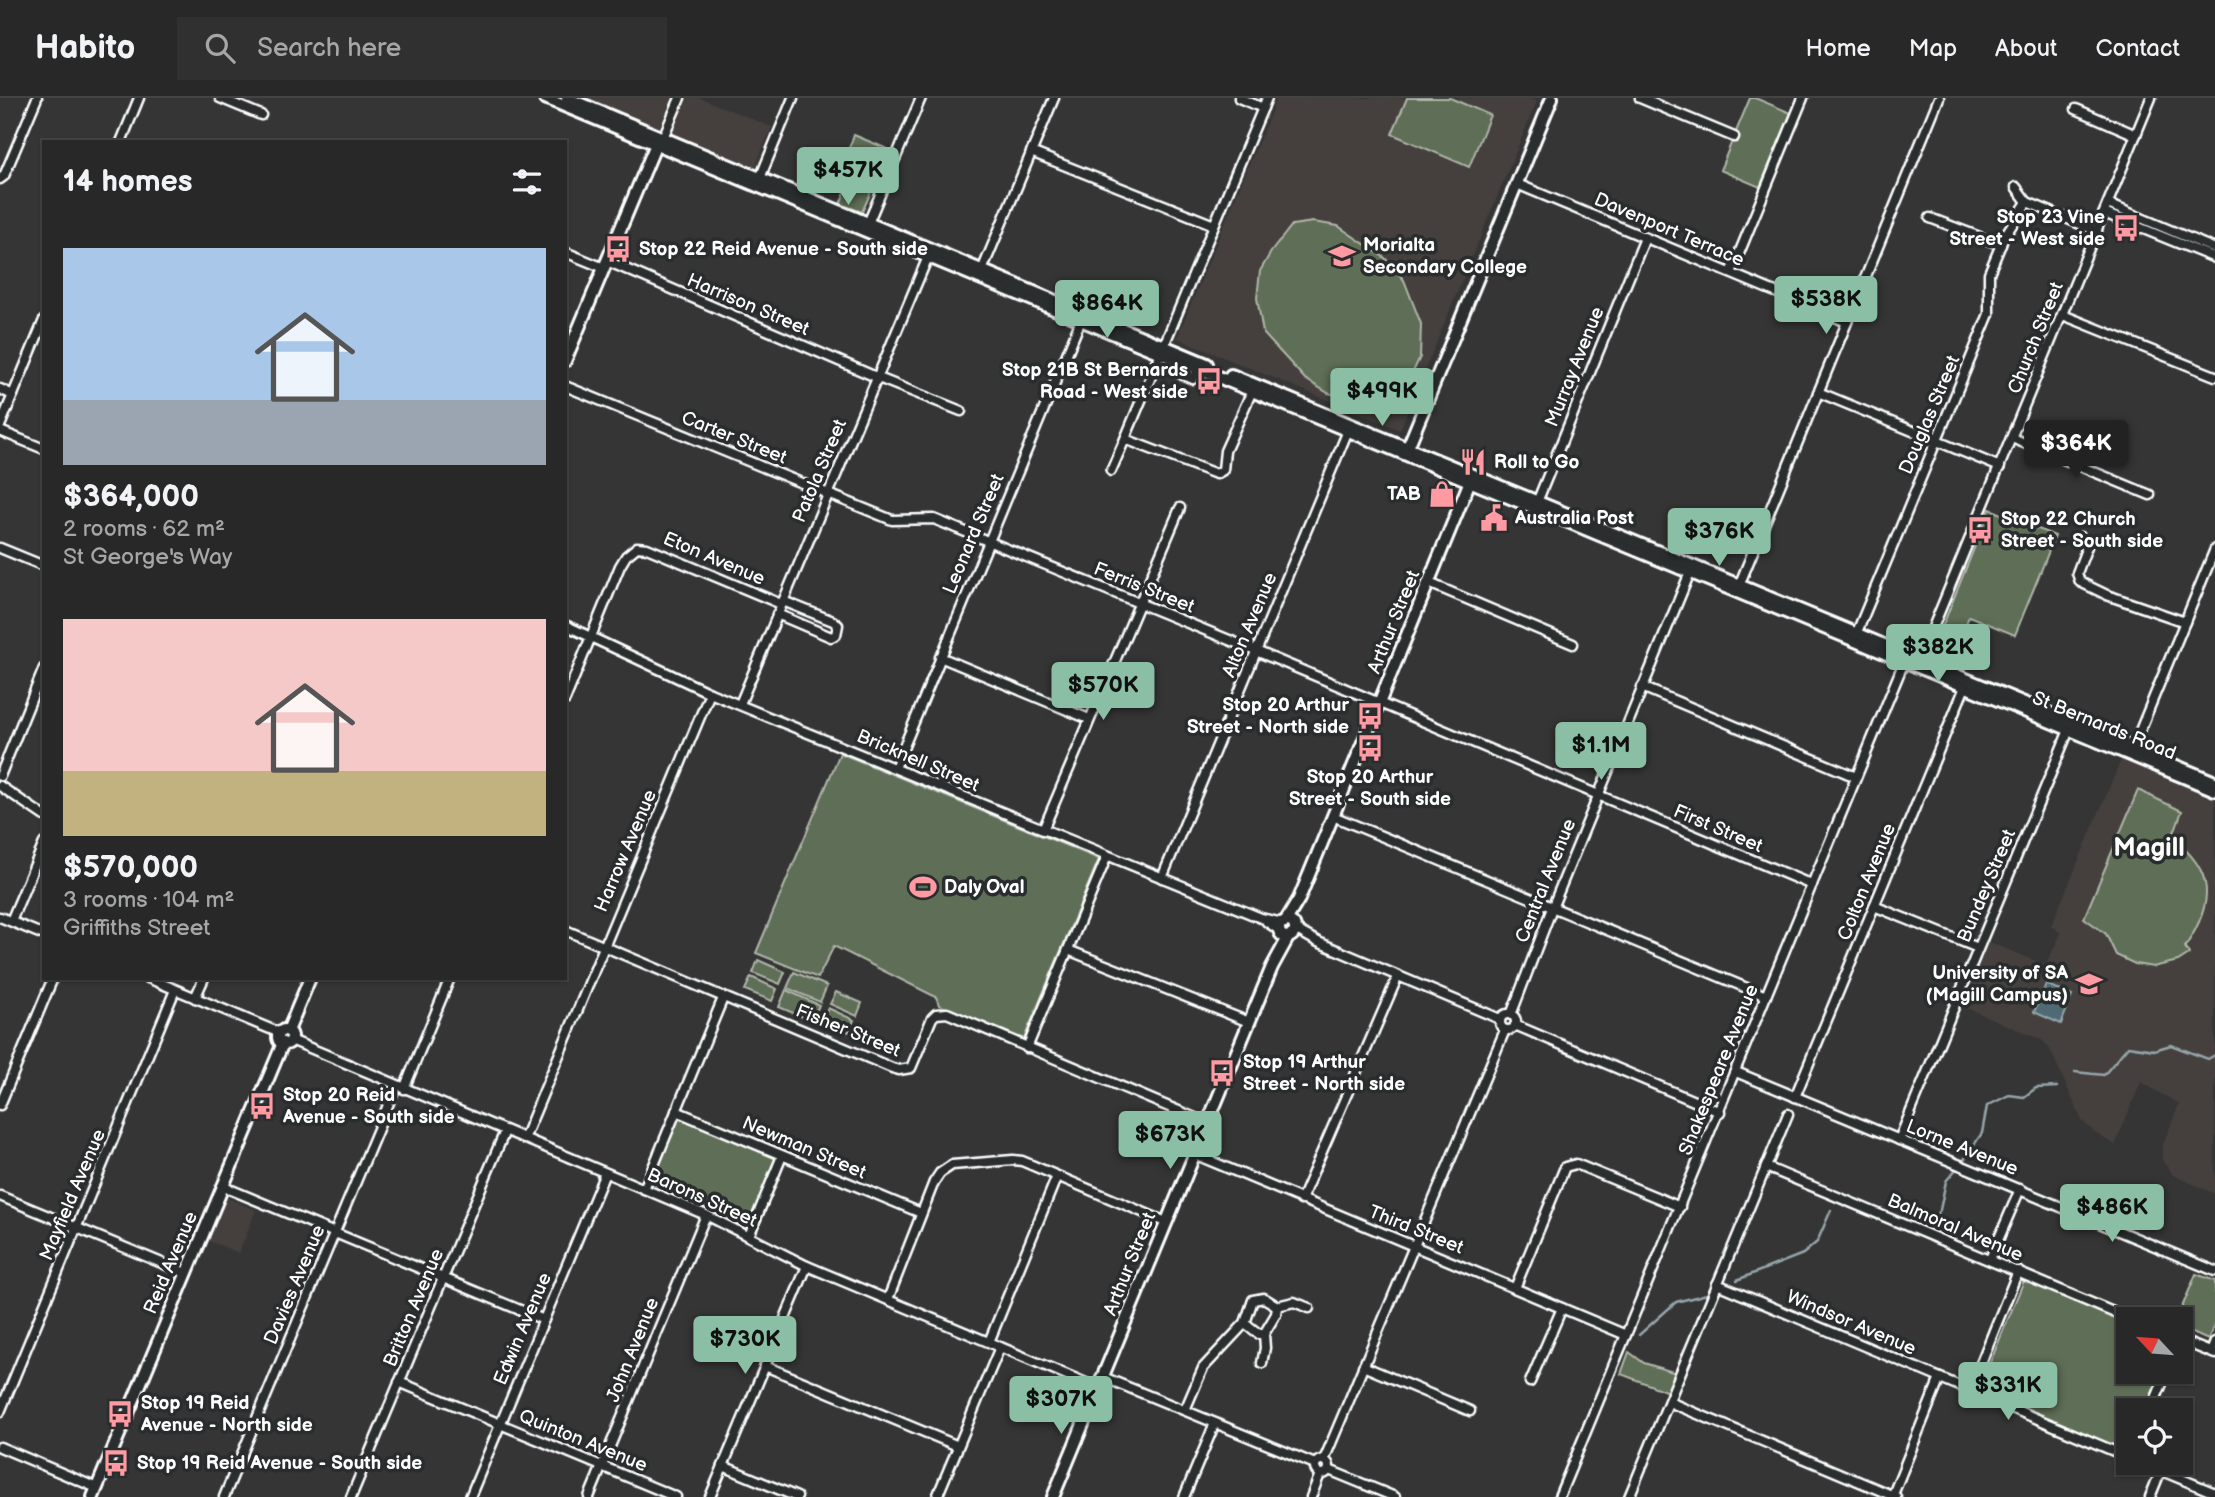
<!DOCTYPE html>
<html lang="en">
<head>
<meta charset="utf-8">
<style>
	body { margin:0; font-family:"Balsamiq Sans",sans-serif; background:#303030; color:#f1f3f6; height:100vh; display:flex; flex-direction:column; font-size:26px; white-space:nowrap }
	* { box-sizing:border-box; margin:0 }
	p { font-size:23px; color:#a5a6a8 }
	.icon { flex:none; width:38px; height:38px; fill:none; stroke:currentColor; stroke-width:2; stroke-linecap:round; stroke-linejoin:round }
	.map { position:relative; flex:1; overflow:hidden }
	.panel { position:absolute; left:42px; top:42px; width:525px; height:840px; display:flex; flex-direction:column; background:#282828; border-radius:0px; box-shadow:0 2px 5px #0004,0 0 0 2px #444445 }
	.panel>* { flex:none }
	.needle { width:46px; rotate:296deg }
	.buttons { position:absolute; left:2116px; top:1209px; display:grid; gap:14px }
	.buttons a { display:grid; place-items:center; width:77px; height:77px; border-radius:0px; background:#282828; box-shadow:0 2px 5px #0004,0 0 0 2px #444445; font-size:35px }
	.price { position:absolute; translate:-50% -60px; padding:0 16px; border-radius:7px; background:#8abfa5; color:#111; font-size:23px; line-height:46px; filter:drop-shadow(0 2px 4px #0008) }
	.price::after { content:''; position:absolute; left:50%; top:42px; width:21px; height:16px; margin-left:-10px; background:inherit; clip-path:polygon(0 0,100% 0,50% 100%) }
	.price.on { background:#222; color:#fff }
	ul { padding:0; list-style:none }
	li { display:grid; align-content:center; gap:14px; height:371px; padding:0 21px }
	li span { display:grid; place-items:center; height:217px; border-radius:0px; color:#555 }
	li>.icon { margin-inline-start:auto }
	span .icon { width:126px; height:126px; fill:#fffc; stroke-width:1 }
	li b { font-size:30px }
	h2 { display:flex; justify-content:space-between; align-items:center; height:84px; padding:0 21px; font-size:30px }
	header { display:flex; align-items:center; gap:42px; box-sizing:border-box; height:98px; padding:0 35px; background:#282828; border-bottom:2px solid #444445 }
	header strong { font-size:33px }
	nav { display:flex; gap:38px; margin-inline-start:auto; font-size:24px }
	.search { width:490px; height:63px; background:#303030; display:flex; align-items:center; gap:18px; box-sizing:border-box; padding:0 24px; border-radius:0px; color:#a5a6a8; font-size:26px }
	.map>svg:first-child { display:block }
	.built { fill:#453f3e }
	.green { fill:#5f6e56; stroke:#afb6aa; stroke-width:2 }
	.water { fill:#4f6b74; stroke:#95a6ac; stroke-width:2 }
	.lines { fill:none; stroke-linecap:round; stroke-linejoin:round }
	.stream { stroke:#95a6ac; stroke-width:2.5 }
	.street-casing { stroke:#fff; stroke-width:13 }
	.secondary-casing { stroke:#fff; stroke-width:16 }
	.street { stroke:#2a2d2e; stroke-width:8 }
	.secondary { stroke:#2a2d2e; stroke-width:10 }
	.labels { text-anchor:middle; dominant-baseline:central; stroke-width:7; stroke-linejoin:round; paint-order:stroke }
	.poi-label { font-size:19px; font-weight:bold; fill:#fff; stroke:#2a2d2e; text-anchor:start }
	.street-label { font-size:19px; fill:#fff; stroke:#2a2d2e }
	.district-label { font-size:26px; font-weight:bold; fill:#fff; stroke:#2a2d2e }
</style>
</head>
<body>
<header>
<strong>Habito</strong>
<div class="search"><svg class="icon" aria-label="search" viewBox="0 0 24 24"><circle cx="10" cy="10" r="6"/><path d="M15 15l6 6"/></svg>Search here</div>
<nav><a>Home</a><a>Map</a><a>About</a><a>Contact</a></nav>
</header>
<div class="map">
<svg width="2215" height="1399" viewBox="0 0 2215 1399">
	<rect width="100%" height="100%" fill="#363535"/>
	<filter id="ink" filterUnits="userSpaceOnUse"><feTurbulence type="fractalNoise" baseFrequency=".0143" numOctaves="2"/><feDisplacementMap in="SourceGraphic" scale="14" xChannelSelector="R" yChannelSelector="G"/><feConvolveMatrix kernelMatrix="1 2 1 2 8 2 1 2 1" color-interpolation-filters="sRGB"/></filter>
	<g filter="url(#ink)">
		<!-- built -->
		<g class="built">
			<path d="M588 0H700L772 29 755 69Z"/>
			<path d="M1277 0H1528L1537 3 1400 332 1177 240Z"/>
			<path d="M2131 657 2215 692V1096L2173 1077 2162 1062V1049L2179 1006 2141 984 2115 1047 2095 1035 2082 1023 2050 951 2042 942 1955 905 1982 841 2046 867 2061 835 2051 828 2121 662Z"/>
			<path d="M227 1100 256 1112 239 1155 209 1143Z"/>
		</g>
		<!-- green -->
		<g class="green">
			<path d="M1407 0H1450L1490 17 1469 69 1392 36Z"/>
			<path d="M1750 0H1755L1791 15 1760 89 1720 72Z"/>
			<path d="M854 37 890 52 862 114 840 106C847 90 851 80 847 63L837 58 840 52 847 55Z"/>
			<path d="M1313 124 1338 128 1385 160 1404 182 1421 226 1420 259 1406 289 1390 298 1373 305 1328 295 1305 281 1263 235 1257 200 1260 173 1271 154 1292 127Z"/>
			<path d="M1990 411 2055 438 2015 537 1969 518 1951 565 1936 558 1934 549Z"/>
			<path d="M840 655 1099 761 1024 941 939 907 936 899 834 848 818 880 756 855Z"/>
			<path d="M2138 692 2182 713 2172 740C2215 773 2215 804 2185 849L2189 856 2178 863 2153 869 2135 866 2116 857 2106 836 2084 820Z"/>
			<path d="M758 862 785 874 780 886 753 875Z"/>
			<path d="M794 874 827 888 820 904 787 890Z"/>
			<path d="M751 879 777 891 772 903 745 892Z"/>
			<path d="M786 892 819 907 812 923 779 909Z"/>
			<path d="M836 894 862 905 857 918 830 906Z"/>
			<path d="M828 910 854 922 849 934 822 923Z"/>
			<path d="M676 1013 782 1058 749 1138 644 1091Z"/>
			<path d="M2196 1176 2215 1183V1225L2208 1242 2181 1230 2180 1222 2177 1221Z"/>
			<path d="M2025 1180 2128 1225V1274H2162L2146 1312H2128V1356L1979 1291Z"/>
			<path d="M1629 1254 1644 1265 1676 1275 1668 1294 1621 1276Z"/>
		</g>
		<!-- water -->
		<path class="water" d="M2046 886 2072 898 2061 926 2034 914Z"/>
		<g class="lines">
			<!-- stream -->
			<g class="stream">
				<path d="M2075 974 2104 977 2128 948 2154 952 2171 947 2208 961 2215 957"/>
				<path d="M1963 1063 1982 1035 1987 1008 2009 997 2024 999 2036 990 2057 989"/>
				<path d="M1929 1125 1940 1112 1946 1083 1958 1069"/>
				<path d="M1737 1182 1803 1156 1817 1144 1831 1112"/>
				<path d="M1639 1237 1676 1204 1707 1196"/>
				<path d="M1553 1399 1612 1259"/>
			</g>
			<defs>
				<g id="street">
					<path d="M220 0 261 17"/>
					<path d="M1239 0 1263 10"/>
					<path d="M1640 0 1734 39"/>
					<path d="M2076 11 2136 37"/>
					<path d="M662 42 680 0"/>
					<path d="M121 44 139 0"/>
					<path d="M1031 54 1214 127"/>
					<path d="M0 81 4 78 37 0"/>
					<path d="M758 85 793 0"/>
					<path d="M1517 86 1847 224"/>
					<path d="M2016 89 2027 104"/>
					<path d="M2108 106 2215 151"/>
					<path d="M2104 115 2215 160"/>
					<path d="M1930 120 2001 147"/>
					<path d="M866 130 921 0"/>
					<path d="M565 154 604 170"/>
					<path d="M607 163 876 279 961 313"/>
					<path d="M981 175 1054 0"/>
					<path d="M1731 175 1803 0"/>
					<path d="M2063 217 2215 278"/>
					<path d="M1155 265 1193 281 1198 271"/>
					<path d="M565 288 892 422 934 421 1256 553 1812 787"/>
					<path d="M0 291 13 297"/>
					<path d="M1252 293 1225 353 1223 372 1216 376 1125 341 1267 0"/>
					<path d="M1818 294 2000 369"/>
					<path d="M0 328 44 222"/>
					<path d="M0 333 44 351"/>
					<path d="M2012 340 2150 397"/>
					<path d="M1111 373 1125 341"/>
					<path d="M1535 409 1645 140"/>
					<path d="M2080 439 2088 446 2077 475 2080 484 2107 497 2185 524"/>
					<path d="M0 450 44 468"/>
					<path d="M1429 485 1573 546"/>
					<path d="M1738 490 1939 0"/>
					<path d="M777 516 831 539 836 537 838 527 833 523 783 503"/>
					<path d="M565 527 710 595 1261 820 1283 825"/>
					<path d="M1855 539 1989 216V175L2004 139 2027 104 2097 133"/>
					<path d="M940 559 1089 621"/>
					<path d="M1918 566 2151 0"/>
					<path d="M1642 589 1856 679"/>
					<path d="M565 602 620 468 626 458 637 449 647 450 781 506"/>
					<path d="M740 606 930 154"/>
					<path d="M2132 652 2215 451"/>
					<path d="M895 670 1083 217"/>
					<path d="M0 678 44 570"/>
					<path d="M0 688 44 718"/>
					<path d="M1333 718 1766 898"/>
					<path d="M1043 732 1180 410"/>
					<path d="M1162 780 1349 330"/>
					<path d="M1874 808 1978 850"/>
					<path d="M0 819 44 837"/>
					<path d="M11 823 44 745"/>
					<path d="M1267 824 1279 832"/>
					<path d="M1295 831 1318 844 1500 921"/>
					<path d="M565 832 892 970 899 972 911 970 932 920 936 916 947 915 1207 1025"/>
					<path d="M1068 852 1249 924"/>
					<path d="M148 880 280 935"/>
					<path d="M195 900 204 880"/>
					<circle cx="1508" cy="924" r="8"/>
					<path d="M1511 917 1552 810 1691 472"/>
					<path d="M1515 927 1720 1014"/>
					<path d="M291 942 706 1117 807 1168 1098 1290"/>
					<path d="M1027 950 1107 758"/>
					<path d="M1736 974 2215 1173"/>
					<path d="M404 991 450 880"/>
					<path d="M1795 999 1967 584"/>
					<path d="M0 1007 53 880"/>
					<path d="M676 1013 921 1115"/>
					<path d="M524 1041 710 595"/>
					<path d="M1899 1042 2071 627"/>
					<path d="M1194 1056 1626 1237"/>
					<path d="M1766 1069 2132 1222"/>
					<path d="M222 1088 544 1222"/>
					<path d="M644 1091 723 900"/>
					<path d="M0 1098 186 1175"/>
					<path d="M1301 1102 1398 878"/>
					<path d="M749 1138 782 1058"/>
					<path d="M1990 1161 2020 1091"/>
					<path d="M1717 1186 2128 1359"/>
					<path d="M1515 1190 1565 1069 1576 1066 1680 1109"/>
					<path d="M888 1201 934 1084 940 1075 952 1067 1013 1062 1022 1063 1166 1124"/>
					<path d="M1277 1208 1294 1204 1309 1210"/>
					<path d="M1245 1225 1259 1236H1264L1276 1216 1277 1208"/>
					<path d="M2180 1242 2215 1256"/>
					<path d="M989 1244 1057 1078"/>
					<path d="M2211 1254 2215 1244"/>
					<path d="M1262 1265 1265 1250 1264 1236"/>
					<path d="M765 1268 958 1348"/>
					<path d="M1363 1268 1470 1313"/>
					<path d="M1103 1279 1315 1366"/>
					<path d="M399 1284 676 1399"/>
					<path d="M1530 1284 1562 1210"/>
					<path d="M1970 1292 2018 1173"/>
					<path d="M1669 1304 1896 1399"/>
					<path d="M1185 1312 1203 1270 1245 1225 1253 1202 1264 1200 1277 1208"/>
					<path d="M2151 1312 2167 1274"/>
					<path d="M0 1314 175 892"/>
					<path d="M0 1349 97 1390"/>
					<path d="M1324 1362 1505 932"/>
					<circle cx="1322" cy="1369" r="7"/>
					<path d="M2143 1365 2215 1395"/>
					<path d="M723 1368 797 1399"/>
					<path d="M1329 1372 1395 1399"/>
					<path d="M224 1399 396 988"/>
					<path d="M351 1399 505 1033"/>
					<path d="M470 1399 605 1075"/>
					<path d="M589 1399 706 1117"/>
					<path d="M710 1399 807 1168"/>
					<path d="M937 1399 1000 1249"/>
					<path d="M1184 1399 1215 1325"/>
					<path d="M1311 1399 1320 1376"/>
					<path d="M1559 1399 1906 559"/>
					<path d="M1629 1399 1788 1016"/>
					<path d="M1892 1399 1940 1280"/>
					<path d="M2150 1399 2161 1372"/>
				</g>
				<g id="secondary">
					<path d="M545 0 2215 692"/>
					<path d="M567 0 1207 266"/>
					<path d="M565 263 656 46"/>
					<path d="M1231 277 2215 684"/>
					<path d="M1406 354 1552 0"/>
					<circle cx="1287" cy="831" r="8"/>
					<path d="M1285 824 1299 801 1472 378"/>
					<circle cx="285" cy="939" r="7"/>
					<path d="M288 933 310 880"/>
					<path d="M93 1399 283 945"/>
					<path d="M1053 1399 1272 869 1289 838"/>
				</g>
			</defs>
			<!-- street casing -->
			<use href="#street" class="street-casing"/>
			<!-- secondary casing -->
			<use href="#secondary" class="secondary-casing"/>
			<!-- street -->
			<use href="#street" class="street"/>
			<!-- secondary -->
			<use href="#secondary" class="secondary"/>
		</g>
	</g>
	<!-- icons -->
	<defs>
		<symbol id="bus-bare" viewBox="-9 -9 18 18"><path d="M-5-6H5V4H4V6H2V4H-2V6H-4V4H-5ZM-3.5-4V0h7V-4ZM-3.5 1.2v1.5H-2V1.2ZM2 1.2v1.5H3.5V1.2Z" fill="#ff9aa2" stroke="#2a2d2e" stroke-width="2.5" paint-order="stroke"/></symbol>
		<symbol id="school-bare" viewBox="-9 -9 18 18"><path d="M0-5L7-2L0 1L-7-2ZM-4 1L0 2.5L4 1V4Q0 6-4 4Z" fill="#ff9aa2" stroke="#2a2d2e" stroke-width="2.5" paint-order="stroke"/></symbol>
		<symbol id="restaurant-bare" viewBox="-9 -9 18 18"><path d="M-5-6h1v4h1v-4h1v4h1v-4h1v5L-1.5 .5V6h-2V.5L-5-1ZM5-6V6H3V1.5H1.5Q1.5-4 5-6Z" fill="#ff9aa2" stroke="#2a2d2e" stroke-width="2.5" paint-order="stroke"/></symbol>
		<symbol id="shop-bare" viewBox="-9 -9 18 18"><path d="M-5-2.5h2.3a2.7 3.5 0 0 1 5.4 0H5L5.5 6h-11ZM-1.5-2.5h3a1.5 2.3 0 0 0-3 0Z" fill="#ff9aa2" stroke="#2a2d2e" stroke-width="2.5" paint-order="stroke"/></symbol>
		<symbol id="civic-bare" viewBox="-9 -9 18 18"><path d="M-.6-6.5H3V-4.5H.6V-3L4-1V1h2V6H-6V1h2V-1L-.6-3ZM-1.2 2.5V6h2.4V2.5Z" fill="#ff9aa2" stroke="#2a2d2e" stroke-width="2.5" paint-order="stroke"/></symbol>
		<symbol id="stadium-bare" viewBox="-9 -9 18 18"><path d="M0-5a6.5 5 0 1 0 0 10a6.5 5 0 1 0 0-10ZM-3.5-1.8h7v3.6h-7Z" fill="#ff9aa2" stroke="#2a2d2e" stroke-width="2.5" paint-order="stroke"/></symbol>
		<symbol id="university-bare" viewBox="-9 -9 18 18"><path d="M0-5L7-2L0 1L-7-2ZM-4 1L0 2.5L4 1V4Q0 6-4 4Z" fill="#ff9aa2" stroke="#2a2d2e" stroke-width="2.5" paint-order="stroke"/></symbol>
	</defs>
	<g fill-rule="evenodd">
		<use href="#bus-bare" x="2107" y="111" width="38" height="38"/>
		<use href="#bus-bare" x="599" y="132" width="38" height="38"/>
		<use href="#school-bare" x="1323" y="139" width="38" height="38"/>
		<use href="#bus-bare" x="1190" y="264" width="38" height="38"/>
		<use href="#restaurant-bare" x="1454" y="345" width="38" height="38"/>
		<use href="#shop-bare" x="1423" y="377" width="38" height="38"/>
		<use href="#civic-bare" x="1475" y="401" width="38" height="38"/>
		<use href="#bus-bare" x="1961" y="413" width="38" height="38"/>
		<use href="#bus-bare" x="1351" y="599" width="38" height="38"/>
		<use href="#bus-bare" x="1351" y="631" width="38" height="38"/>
		<use href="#stadium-bare" x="904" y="770" width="38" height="38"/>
		<use href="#university-bare" x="2070" y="867" width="38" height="38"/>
		<use href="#bus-bare" x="1203" y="956" width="38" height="38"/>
		<use href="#bus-bare" x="243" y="989" width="38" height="38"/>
		<use href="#bus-bare" x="101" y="1297" width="38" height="38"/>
		<use href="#bus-bare" x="97" y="1346" width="38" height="38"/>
	</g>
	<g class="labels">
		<!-- poi labels -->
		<g class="poi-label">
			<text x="2105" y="119" text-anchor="end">Stop 23 Vine<tspan x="2105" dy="22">Street - West side</tspan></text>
			<text x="1363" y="147">Morialta<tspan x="1363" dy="22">Secondary College</tspan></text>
			<text x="639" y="151">Stop 22 Reid Avenue - South side</text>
			<text x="1188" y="272" text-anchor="end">Stop 21B St Bernards<tspan x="1188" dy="22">Road - West side</tspan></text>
			<text x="1494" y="364">Roll to Go</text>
			<text x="1421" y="396" text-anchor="end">TAB</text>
			<text x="1515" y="420">Australia Post</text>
			<text x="2001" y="421">Stop 22 Church<tspan x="2001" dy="22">Street - South side</tspan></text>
			<text x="1349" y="607" text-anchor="end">Stop 20 Arthur<tspan x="1349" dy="22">Street - North side</tspan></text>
			<text x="1370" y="679" text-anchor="middle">Stop 20 Arthur<tspan x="1370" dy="22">Street - South side</tspan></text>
			<text x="944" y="789">Daly Oval</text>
			<text x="2068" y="875" text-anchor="end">University of SA<tspan x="2068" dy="22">(Magill Campus)</tspan></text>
			<text x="1243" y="964">Stop 19 Arthur<tspan x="1243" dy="22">Street - North side</tspan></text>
			<text x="283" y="997">Stop 20 Reid<tspan x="283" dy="22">Avenue - South side</tspan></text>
			<text x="141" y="1305">Stop 19 Reid<tspan x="141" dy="22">Avenue - North side</tspan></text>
			<text x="137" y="1365">Stop 19 Reid Avenue - South side</text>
		</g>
		<!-- street labels -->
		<g class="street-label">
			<text transform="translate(1669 132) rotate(23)">Davenport Terrace</text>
			<text transform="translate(748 207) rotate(23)">Harrison Street</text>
			<text transform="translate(2036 240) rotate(-68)">Church Street</text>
			<text transform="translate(1575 269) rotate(-68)">Murray Avenue</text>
			<text transform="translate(1930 317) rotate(-67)">Douglas Street</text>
			<text transform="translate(734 340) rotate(22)">Carter Street</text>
			<text transform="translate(820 373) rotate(-67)">Patola Street</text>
			<text transform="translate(974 436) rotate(-67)">Leonard Street</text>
			<text transform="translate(714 461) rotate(23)">Eton Avenue</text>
			<text transform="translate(1144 490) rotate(22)">Ferris Street</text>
			<text transform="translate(1394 524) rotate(-68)">Arthur Street</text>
			<text transform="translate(1250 527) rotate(-67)">Alton Avenue</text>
			<text transform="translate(2104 628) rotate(22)">St Bernards Road</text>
			<text transform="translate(918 663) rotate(23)">Bricknell Street</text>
			<text transform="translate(1718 731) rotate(23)">First Street</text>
			<text transform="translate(626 753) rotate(-67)">Harrow Avenue</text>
			<text transform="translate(1546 783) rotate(-68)">Central Avenue</text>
			<text transform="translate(1867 784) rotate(-68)">Colton Avenue</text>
			<text transform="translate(1987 788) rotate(-67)">Bundey Street</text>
			<text transform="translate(848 933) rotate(22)">Fisher Street</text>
			<text transform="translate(1719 972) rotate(-68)">Shakespeare Avenue</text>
			<text transform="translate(804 1050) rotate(23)">Newman Street</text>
			<text transform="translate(1962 1050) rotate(22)">Lorne Avenue</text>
			<text transform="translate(73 1097) rotate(-67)">Mayfield Avenue</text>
			<text transform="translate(702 1100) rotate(24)">Barons Street</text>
			<text transform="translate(1955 1130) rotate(23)">Balmoral Avenue</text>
			<text transform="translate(1416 1132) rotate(22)">Third Street</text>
			<text transform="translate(171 1165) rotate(-67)">Reid Avenue</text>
			<text transform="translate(1130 1166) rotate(-68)">Arthur Street</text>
			<text transform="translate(295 1187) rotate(-67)">Davies Avenue</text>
			<text transform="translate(414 1210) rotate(-67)">Britton Avenue</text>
			<text transform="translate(1851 1225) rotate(23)">Windsor Avenue</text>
			<text transform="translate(523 1231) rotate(-67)">Edwin Avenue</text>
			<text transform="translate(633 1252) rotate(-68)">John Avenue</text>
			<text transform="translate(583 1343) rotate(22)">Quinton Avenue</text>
		</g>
		<!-- district labels -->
		<g class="district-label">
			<text x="2149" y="750">Magill</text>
		</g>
	</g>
</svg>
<div class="buttons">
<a><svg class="needle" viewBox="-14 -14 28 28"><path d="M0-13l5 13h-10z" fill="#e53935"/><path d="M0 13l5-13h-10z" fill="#a5a6a8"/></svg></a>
<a><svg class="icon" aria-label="locate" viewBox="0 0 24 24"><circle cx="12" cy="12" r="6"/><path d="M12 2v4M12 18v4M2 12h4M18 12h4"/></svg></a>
</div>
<b class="price" style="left:848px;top:109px">$457K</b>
<b class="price" style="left:1826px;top:238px">$538K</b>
<b class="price" style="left:1107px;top:242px">$864K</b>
<b class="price" style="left:1382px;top:330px">$499K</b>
<b class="price on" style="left:2076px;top:382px">$364K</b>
<b class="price" style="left:1719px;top:470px">$376K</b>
<b class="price" style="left:1938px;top:586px">$382K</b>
<b class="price" style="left:1103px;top:624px">$570K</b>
<b class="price" style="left:1601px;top:684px">$1.1M</b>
<b class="price" style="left:1170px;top:1073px">$673K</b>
<b class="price" style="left:2112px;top:1146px">$486K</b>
<b class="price" style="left:745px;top:1278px">$730K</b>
<b class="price" style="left:2008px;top:1324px">$331K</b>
<b class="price" style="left:1061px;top:1338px">$307K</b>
<section class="panel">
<h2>14 homes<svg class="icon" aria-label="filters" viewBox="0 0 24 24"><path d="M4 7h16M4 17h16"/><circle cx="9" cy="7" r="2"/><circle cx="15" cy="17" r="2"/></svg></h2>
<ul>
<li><span style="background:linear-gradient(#a9c7e8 70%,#9aa5b1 0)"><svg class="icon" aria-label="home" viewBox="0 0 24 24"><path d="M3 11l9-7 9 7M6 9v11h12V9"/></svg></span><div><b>$364,000</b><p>2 rooms · 62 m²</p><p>St George's Way</p></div></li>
<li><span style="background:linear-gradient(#f6c9c9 70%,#c2b280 0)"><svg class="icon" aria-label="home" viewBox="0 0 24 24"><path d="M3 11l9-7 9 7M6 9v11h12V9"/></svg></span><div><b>$570,000</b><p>3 rooms · 104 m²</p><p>Griffiths Street</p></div></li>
</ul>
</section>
</div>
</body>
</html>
